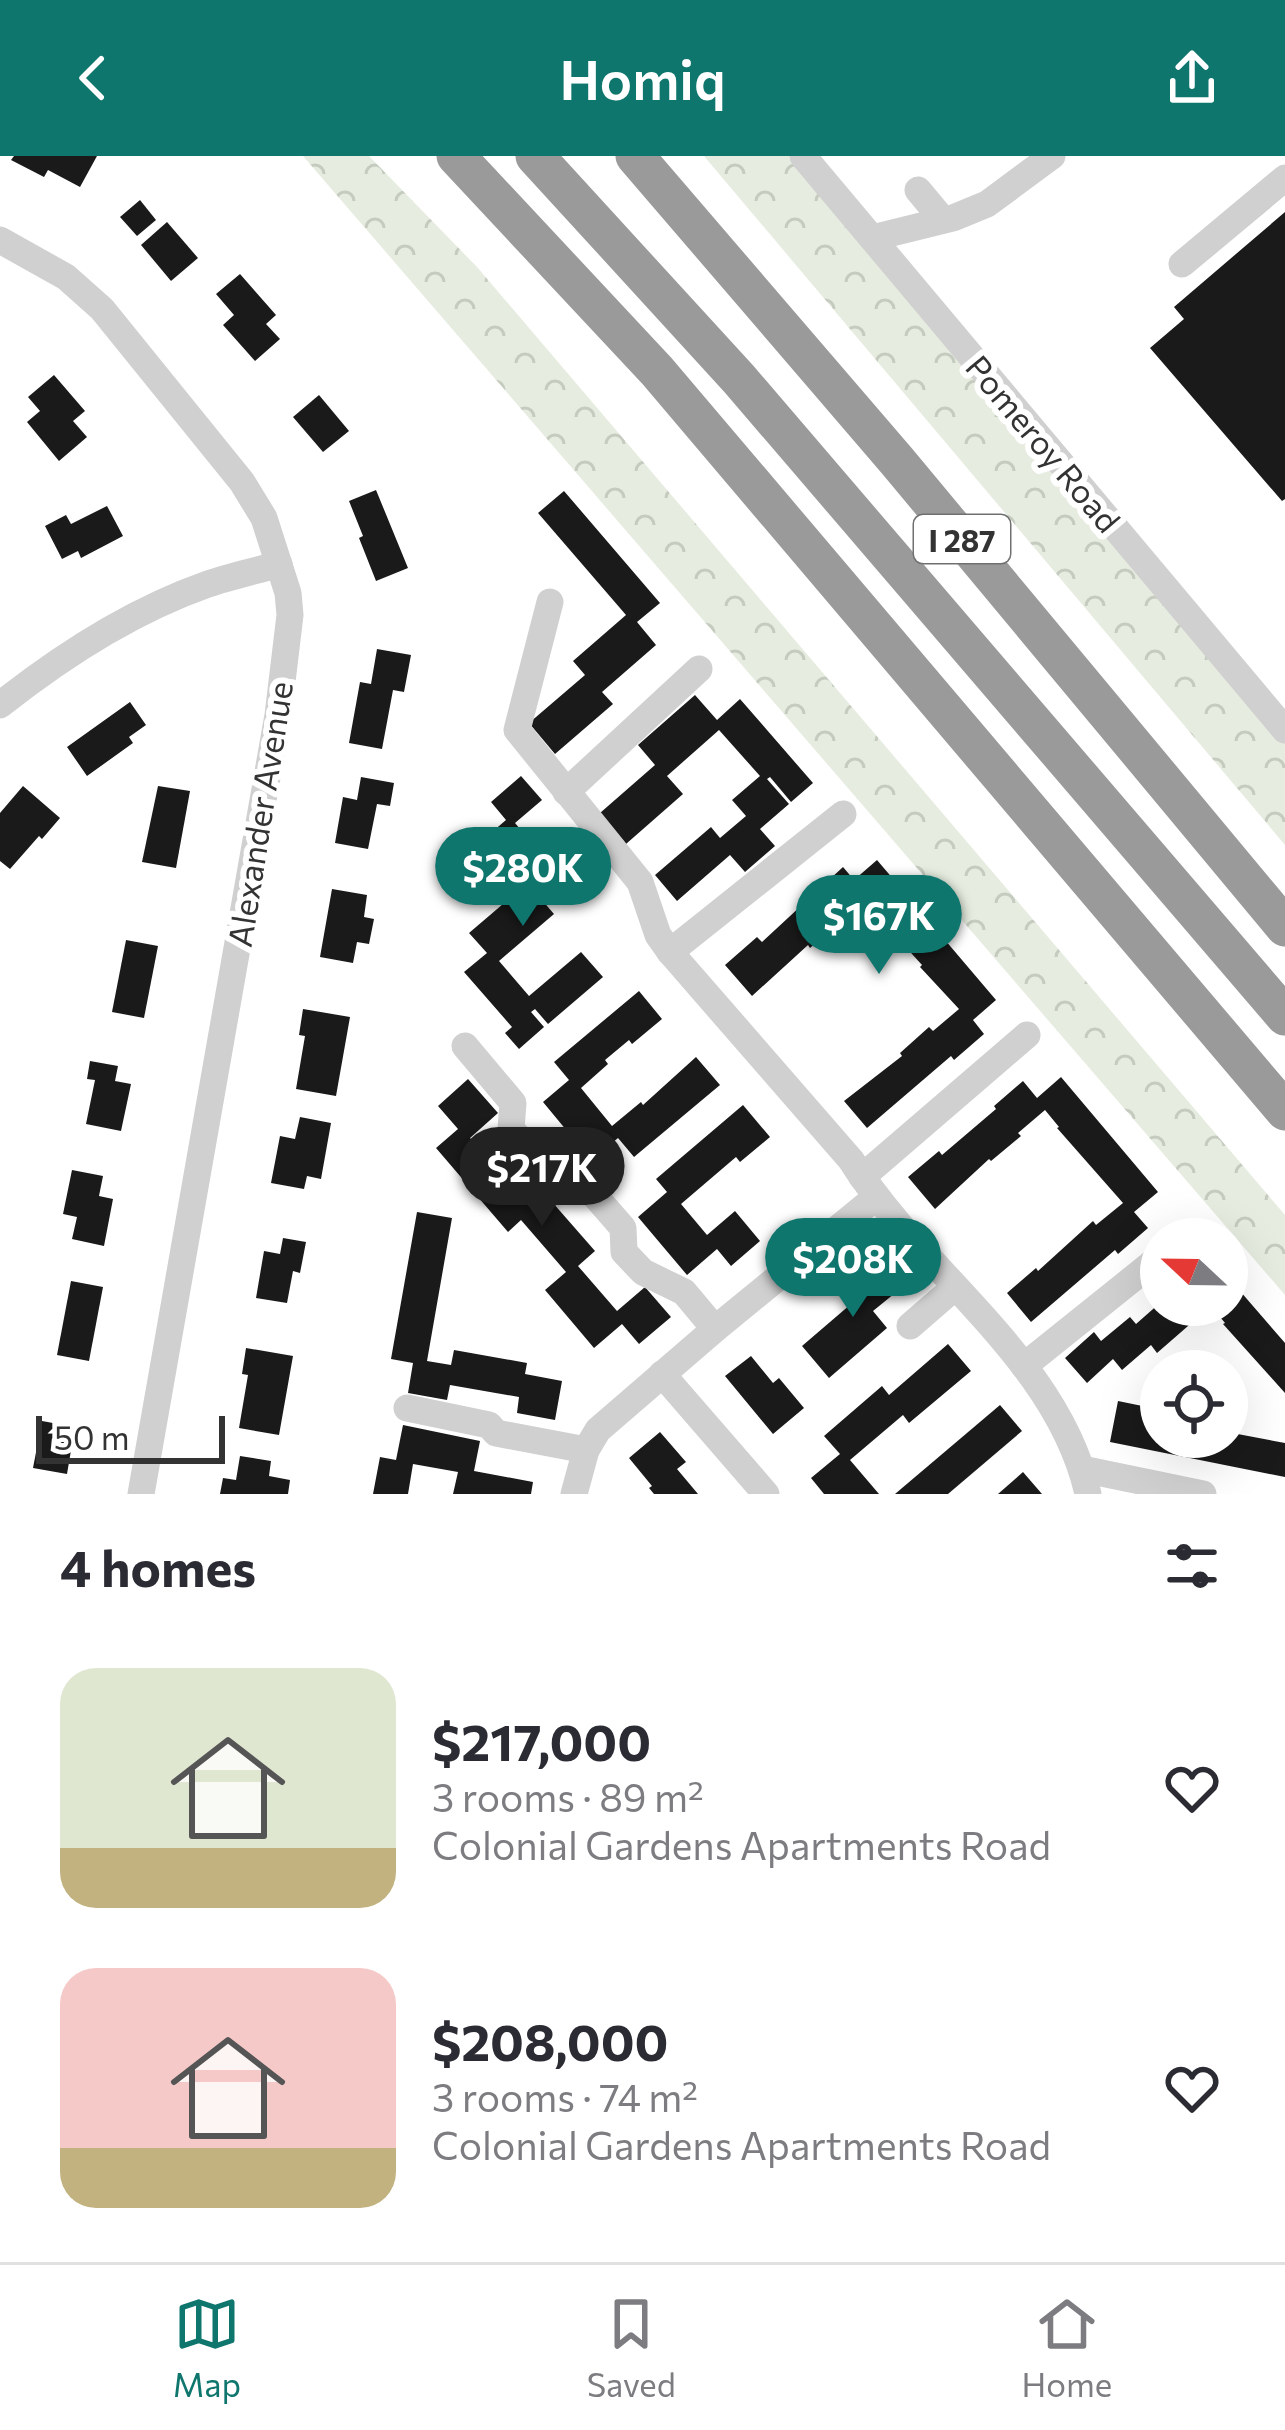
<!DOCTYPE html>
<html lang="en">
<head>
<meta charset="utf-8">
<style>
	body { margin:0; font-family:Commissioner,sans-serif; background:#f2f2f3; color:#2b2b33; height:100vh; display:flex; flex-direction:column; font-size:45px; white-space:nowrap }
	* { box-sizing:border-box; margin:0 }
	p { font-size:39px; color:#7c7c81 }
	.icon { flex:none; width:66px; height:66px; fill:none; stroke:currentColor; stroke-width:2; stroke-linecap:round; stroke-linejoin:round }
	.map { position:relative; height:1338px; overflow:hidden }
	.panel { display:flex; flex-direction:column; background:#fff; flex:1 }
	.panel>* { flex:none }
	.needle { width:78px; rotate:292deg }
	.fabs { position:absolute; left:1140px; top:1062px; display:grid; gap:24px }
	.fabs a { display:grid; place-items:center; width:108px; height:108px; border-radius:50%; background:#fff; box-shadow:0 12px 48px #0002; font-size:60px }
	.scale { position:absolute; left:36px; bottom:30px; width:189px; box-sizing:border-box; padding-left:12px; border:6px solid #333; border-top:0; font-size:33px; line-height:42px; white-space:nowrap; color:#333; -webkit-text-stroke:9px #fff; paint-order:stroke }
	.price { position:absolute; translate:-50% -102px; padding:0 27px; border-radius:42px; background:#0f766e; color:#fff; font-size:39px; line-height:78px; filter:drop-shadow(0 3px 6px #0008) }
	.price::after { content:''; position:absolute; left:50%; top:72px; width:36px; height:27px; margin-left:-18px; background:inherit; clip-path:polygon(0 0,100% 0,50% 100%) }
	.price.selected { background:#222; color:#fff }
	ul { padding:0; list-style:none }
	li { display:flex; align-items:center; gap:36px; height:300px; padding:0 60px }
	li span { display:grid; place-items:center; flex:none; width:336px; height:240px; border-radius:36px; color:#555 }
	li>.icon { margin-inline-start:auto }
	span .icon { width:144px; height:144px; fill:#fffc; stroke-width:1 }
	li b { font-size:51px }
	h2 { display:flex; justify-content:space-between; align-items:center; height:144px; padding:0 60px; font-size:51px }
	header { display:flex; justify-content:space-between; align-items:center; height:156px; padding:0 60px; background:#0f766e; color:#fff; font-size:54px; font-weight:600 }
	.menu { display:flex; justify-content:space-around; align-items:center; height:168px; border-top:3px solid #e1e1e2; background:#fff; font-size:33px; color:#7c7c81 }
	.menu a { display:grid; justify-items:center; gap:6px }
	.menu .selected { color:#0f766e }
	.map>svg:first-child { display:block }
	.forest { fill:url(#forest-crowns) }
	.building { fill:#1a1a1a }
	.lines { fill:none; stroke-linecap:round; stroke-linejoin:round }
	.minor { stroke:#d0d0d0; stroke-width:27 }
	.highway { stroke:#9a9a9a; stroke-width:39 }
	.labels { text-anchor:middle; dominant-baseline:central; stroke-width:12; stroke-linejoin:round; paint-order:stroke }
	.shield { fill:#fff; stroke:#707070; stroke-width:3 }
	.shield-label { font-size:30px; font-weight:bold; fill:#333 }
	.street-label { font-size:33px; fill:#333; stroke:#fff }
</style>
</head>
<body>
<header><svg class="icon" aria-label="back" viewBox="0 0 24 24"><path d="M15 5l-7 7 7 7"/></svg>Homiq<svg class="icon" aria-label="share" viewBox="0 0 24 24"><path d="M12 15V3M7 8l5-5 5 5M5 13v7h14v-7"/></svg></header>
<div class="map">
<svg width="1285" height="1338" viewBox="0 0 1285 1338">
	<defs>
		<pattern id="forest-crowns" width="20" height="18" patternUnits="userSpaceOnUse" patternTransform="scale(3)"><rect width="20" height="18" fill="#e6ecdf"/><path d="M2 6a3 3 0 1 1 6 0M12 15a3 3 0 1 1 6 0" fill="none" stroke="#c6cbc0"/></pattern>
	</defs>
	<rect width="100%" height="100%" fill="#fff"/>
	<!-- forest -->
	<g class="forest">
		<path d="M303 0H369L477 111 1285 1059V1139Z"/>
		<path d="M704 0H792L1285 569V689Z"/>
	</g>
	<!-- building -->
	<g class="building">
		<path d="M14 0H97L80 31 48 14 44 21 11 4Z"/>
		<path d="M140 44 156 64 137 80 120 61Z"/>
		<path d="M1285 56V343L1282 345 1150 192 1184 163 1174 151Z"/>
		<path d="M167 66 198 102 171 125 141 89Z"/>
		<path d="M240 118 276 159 266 168 280 183 255 205 223 169 234 159 216 138Z"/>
		<path d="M54 219 85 255 73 265 87 281 59 305 27 266 40 255 28 241Z"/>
		<path d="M319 239 349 275 323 296 293 261Z"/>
		<path d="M376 334 408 412 376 425 359 382 363 380 349 345Z"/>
		<path d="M564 335 660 447 637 466 656 489 602 536 613 548 555 598 529 567 585 519 573 505 626 459 538 357Z"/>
		<path d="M107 350 123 380 81 402 78 395 62 403 45 370 66 359 71 368Z"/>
		<path d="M377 493 411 499 404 536 393 534 382 593 349 587 360 526 371 528Z"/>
		<path d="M695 539 717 564 740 543 813 627 791 646 770 621 767 623 789 648 760 673 775 690 745 716 730 699 677 745 655 719 711 671 720 682 746 660 732 644 760 620 719 574 667 620 683 638 626 688 600 657 655 609 638 589Z"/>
		<path d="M130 546 146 569 129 581 133 587 87 620 67 591Z"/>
		<path d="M521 620 542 644 515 667 557 717 535 736 554 758 499 805 529 840 581 796 603 821 548 868 535 853 531 856 544 871 519 893 505 877 512 871 464 816 487 797 469 777 524 730 484 683 506 664 491 646Z"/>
		<path d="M361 621 394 627 390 650 377 648 368 693 335 687 343 641 357 644Z"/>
		<path d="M23 630 60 662 42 683 39 680 10 713 0 705V657Z"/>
		<path d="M158 630 190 635 176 712 142 706Z"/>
		<path d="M877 704 996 844 973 864 984 878 954 904 951 900 867 972 844 945 902 900 900 897 929 871 933 875 959 853 920 811 922 809 873 755 875 753 863 740 838 762 841 765 810 792 808 789 752 840 725 809 757 781 762 786 843 711 854 724Z"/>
		<path d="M332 733 367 739 364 761 374 763 369 788 357 786 353 807 320 801Z"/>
		<path d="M126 784 158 790 144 862 112 856Z"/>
		<path d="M639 835 662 863 632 888 629 884 605 904 608 908 581 932 612 970 641 946 643 949 696 901 720 929 634 1001 618 982 591 1004 543 946 569 924 554 906Z"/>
		<path d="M303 853 350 861 336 940 296 933 305 880 299 879Z"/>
		<path d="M90 905 118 910 115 925 131 928 121 975 86 968 95 924 87 923Z"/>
		<path d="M1061 921 1158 1036 1134 1056 1148 1072 1118 1098 1115 1094 1031 1166 1007 1137 1036 1112 1038 1115 1093 1065 1096 1069 1123 1047 1057 972 1059 971 1045 954 1018 977 1021 980 991 1005 989 1003 935 1053 908 1021 939 995 942 999 996 953 994 950 1023 925 1037 942Z"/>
		<path d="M468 923 498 957 470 982 531 1052 546 1039 595 1095 578 1110 617 1155 645 1131 671 1161 639 1188 622 1168 594 1192 545 1134 566 1116 521 1064 508 1076 436 992 458 973 438 950Z"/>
		<path d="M743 949 770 981 740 1006 736 1001 681 1048 707 1079 735 1055 760 1085 731 1110 717 1093 687 1119 638 1061 667 1036 656 1023Z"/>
		<path d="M300 961 331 967 321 1023 307 1020 304 1033 271 1027 280 980 295 983Z"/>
		<path d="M72 1014 103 1020 99 1040 113 1043 104 1090 72 1083 77 1061 63 1058Z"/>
		<path d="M417 1056 452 1062 427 1205 451 1209 454 1194 527 1207 525 1218 562 1225 555 1264 517 1257 519 1241 450 1229 447 1244 408 1237 413 1207 391 1203Z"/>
		<path d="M283 1082 306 1086 300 1117 293 1115 287 1147 256 1142 264 1095 280 1098Z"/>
		<path d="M872 1101 900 1133 873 1155 887 1172 829 1222 802 1190 858 1142 844 1125Z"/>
		<path d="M1227 1120 1285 1187V1237L1223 1168 1225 1167 1211 1150 1157 1197 1151 1189 1122 1214 1113 1203 1087 1227 1065 1202 1094 1176 1101 1185 1130 1161 1136 1168 1161 1146V1149H1227Z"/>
		<path d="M71 1125 103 1131 89 1205 57 1199Z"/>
		<path d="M948 1188 971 1215 909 1267 903 1259 850 1304 879 1338H824L811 1322 840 1298 824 1280 882 1230 889 1239Z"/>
		<path d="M246 1192 293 1200 279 1279 239 1272 248 1219 242 1218Z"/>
		<path d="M751 1200 773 1227 779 1222 804 1252 773 1278 725 1220Z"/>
		<path d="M1118 1245 1157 1253 1155 1261 1161 1262V1281H1227V1276L1285 1287V1321L1110 1286Z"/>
		<path d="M1000 1249 1022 1275 948 1338H895Z"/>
		<path d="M42 1265 75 1271 67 1318 33 1312Z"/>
		<path d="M403 1269 480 1285 474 1315 533 1326 531 1338H453L458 1316 413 1308 408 1338H373L380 1301 396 1304Z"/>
		<path d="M660 1276 686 1306 677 1313 698 1338H654L649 1332 652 1330 629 1302Z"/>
		<path d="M240 1300 271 1305 269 1320 290 1324 288 1338H220L223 1322 236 1324Z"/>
		<path d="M1023 1316 1042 1338H998Z"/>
	</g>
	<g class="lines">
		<!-- minor -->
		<g class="minor">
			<path d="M803 0 1285 574"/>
			<path d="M918 34 943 64"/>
			<path d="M872 82 953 62 987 48 1052 0"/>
			<path d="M0 84 66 121 102 153 242 326 264 362 288 437 290 459 278 559 141 1338"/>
			<path d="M1182 108 1285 22"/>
			<path d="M550 446 517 574 640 726 658 779 670 796 851 1004C922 1117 1058 1203 1088 1338"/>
			<path d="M0 549C63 499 131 455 208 428 231 420 256 415 279 408"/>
			<path d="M566 636 699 513"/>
			<path d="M670 796 843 658"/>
			<path d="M465 890 513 947 511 973 546 1013 582 1025 623 1072 624 1096 643 1116 684 1136 715 1173"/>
			<path d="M862 1021 1027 879"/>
			<path d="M1182 1083 1188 1078"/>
			<path d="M910 1170 955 1131"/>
			<path d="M1024 1210 1161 1100"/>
			<path d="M662 1218 766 1338"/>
			<path d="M407 1252 489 1269 496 1277 586 1294"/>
			<path d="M1082 1313 1203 1338"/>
			<path d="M574 1338 586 1294 598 1274 715 1173 875 1042"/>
		</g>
		<!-- highway -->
		<g class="highway">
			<path d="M456 0 657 215 1285 955"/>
			<path d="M535 0 739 223 1285 860"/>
			<path d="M635 0 897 305 1285 771"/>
		</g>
	</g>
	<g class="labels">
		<!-- shield labels -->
		<rect class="shield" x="914" y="359" width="96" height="48" rx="9"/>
		<g class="shield-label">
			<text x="962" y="383">I 287</text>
		</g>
		<!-- street labels -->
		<g class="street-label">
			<text transform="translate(1044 287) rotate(50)">Pomeroy Road</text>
			<text transform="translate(259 658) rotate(-81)">Alexander Avenue</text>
		</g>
	</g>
</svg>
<div class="fabs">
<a><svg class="needle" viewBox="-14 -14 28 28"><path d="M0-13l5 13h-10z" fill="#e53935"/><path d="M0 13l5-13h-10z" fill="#7c7c81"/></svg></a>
<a><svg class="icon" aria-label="locate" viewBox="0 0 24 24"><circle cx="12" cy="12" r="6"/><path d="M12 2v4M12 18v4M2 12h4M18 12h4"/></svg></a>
</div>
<div class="scale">50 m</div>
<b class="price" style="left:523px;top:773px">$280K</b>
<b class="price" style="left:879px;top:821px">$167K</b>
<b class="price selected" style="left:542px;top:1073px">$217K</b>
<b class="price" style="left:853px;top:1164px">$208K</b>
</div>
<section class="panel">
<h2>4 homes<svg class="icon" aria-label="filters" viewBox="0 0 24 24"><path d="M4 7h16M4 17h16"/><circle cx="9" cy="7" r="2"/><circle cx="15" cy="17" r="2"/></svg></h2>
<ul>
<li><span style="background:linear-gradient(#dfe7d0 75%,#c2b280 0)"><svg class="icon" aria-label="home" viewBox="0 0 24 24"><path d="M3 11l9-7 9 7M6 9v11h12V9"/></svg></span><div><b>$217,000</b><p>3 rooms · 89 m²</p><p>Colonial Gardens Apartments Road</p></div><svg class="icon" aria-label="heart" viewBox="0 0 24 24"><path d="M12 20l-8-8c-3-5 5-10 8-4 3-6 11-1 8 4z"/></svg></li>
<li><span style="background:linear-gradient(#f6c9c9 75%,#c2b280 0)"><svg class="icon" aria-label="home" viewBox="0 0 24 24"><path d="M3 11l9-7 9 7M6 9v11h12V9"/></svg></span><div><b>$208,000</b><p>3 rooms · 74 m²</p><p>Colonial Gardens Apartments Road</p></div><svg class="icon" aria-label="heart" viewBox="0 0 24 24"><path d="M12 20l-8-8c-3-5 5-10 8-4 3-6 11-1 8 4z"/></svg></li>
</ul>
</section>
<nav class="menu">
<a class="selected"><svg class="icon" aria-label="map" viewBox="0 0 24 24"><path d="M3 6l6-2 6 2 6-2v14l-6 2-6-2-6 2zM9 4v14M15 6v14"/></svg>Map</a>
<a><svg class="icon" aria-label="saved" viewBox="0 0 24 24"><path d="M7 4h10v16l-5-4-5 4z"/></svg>Saved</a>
<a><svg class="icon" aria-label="home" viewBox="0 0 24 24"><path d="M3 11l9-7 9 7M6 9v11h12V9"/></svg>Home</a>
</nav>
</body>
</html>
